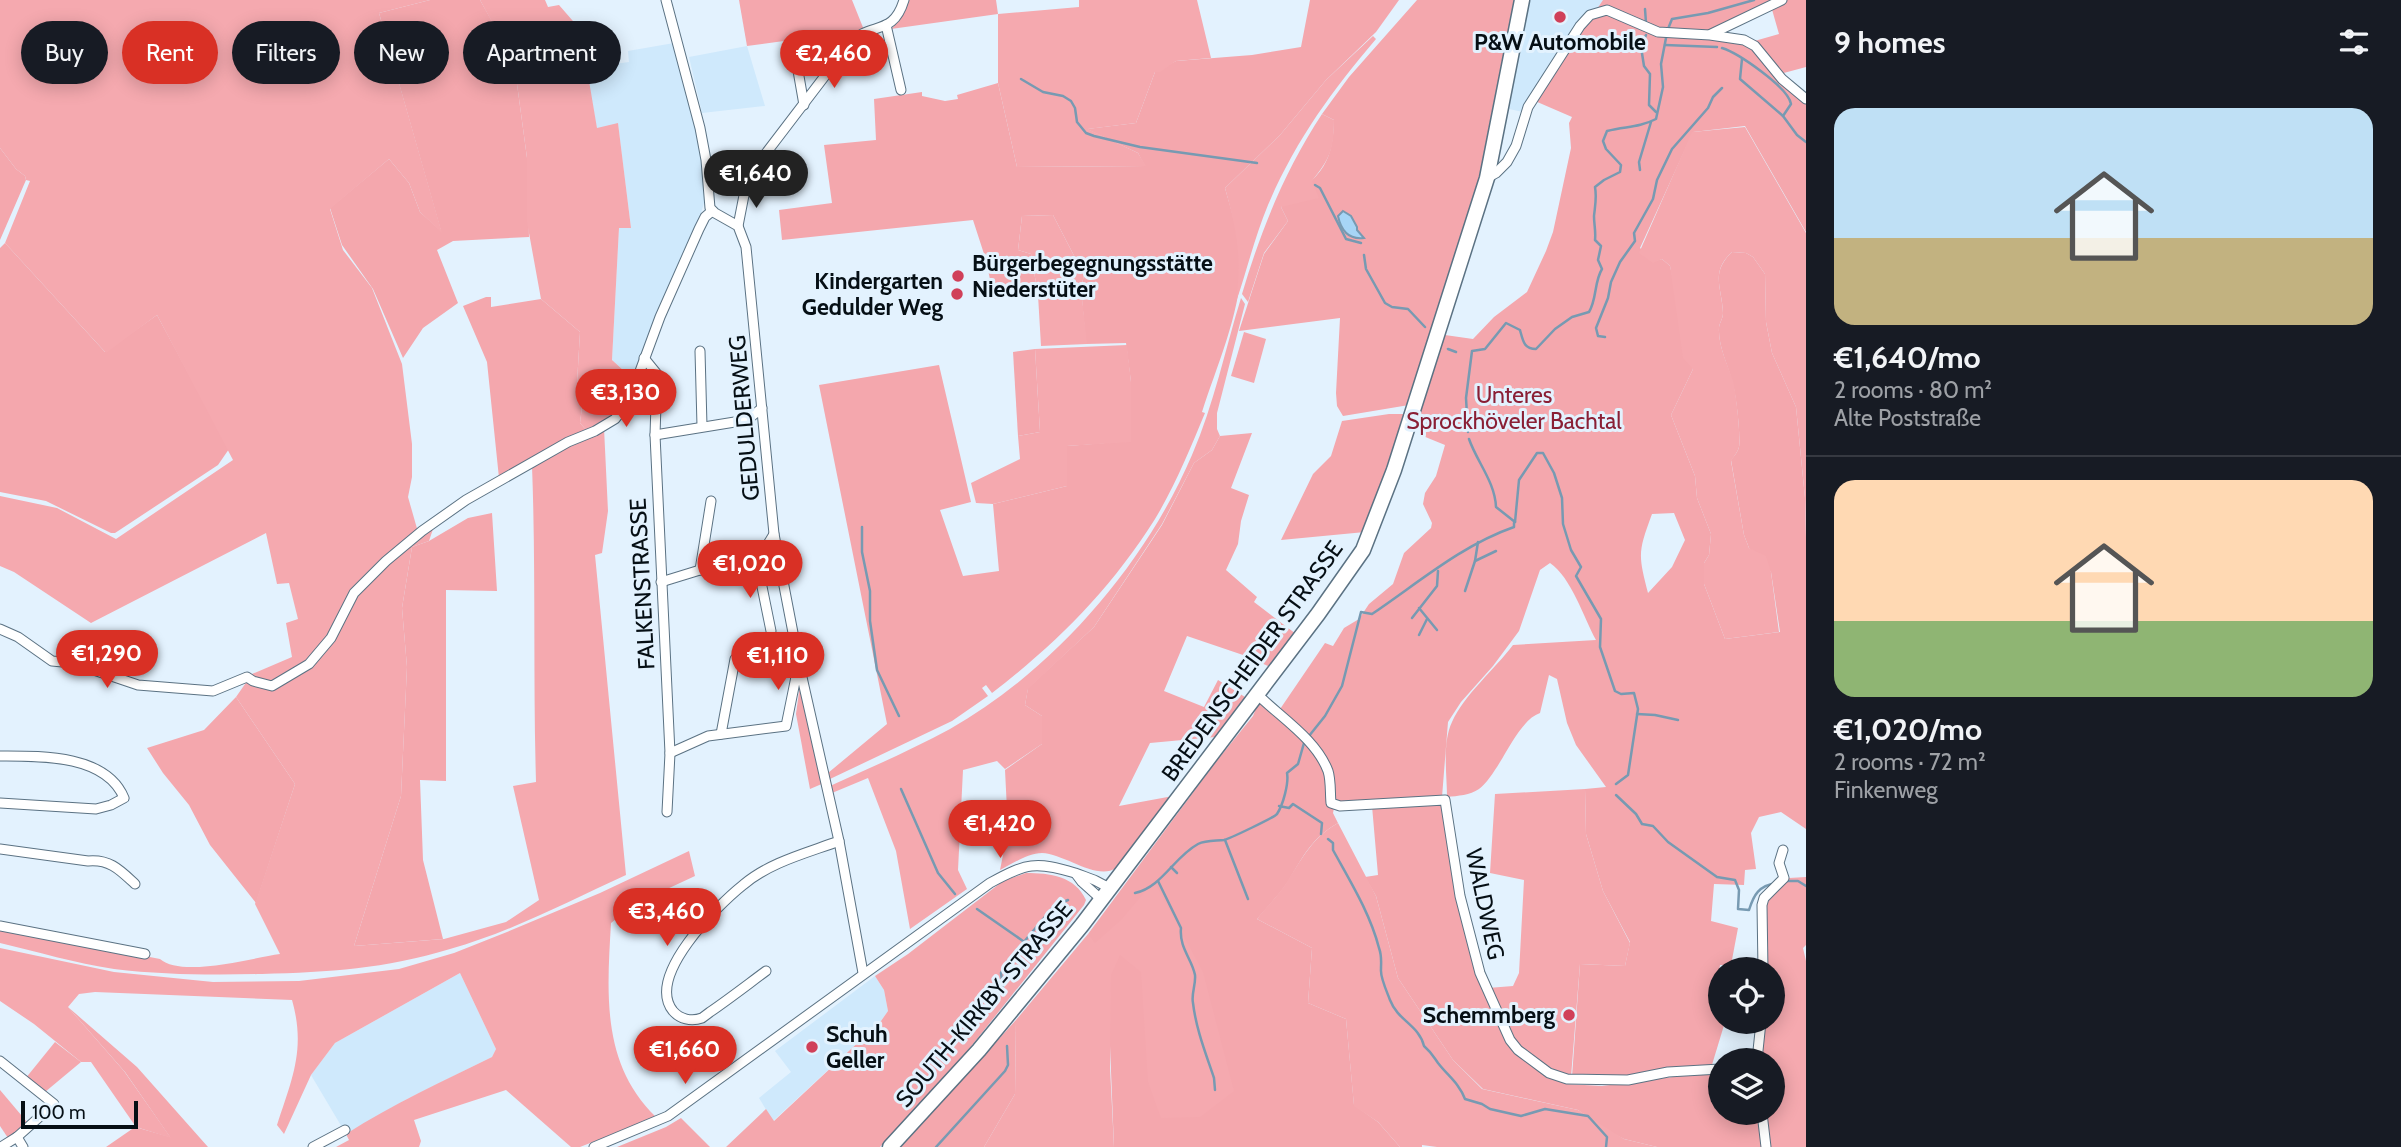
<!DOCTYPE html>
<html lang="en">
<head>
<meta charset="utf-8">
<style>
	body { margin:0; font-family:Cabin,sans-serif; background:#20242c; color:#f1f3f6; height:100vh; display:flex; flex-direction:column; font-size:26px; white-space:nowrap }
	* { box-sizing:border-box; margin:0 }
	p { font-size:23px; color:#9ea1a6 }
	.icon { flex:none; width:38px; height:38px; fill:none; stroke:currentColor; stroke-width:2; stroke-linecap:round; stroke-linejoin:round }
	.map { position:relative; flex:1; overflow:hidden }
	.sheet { display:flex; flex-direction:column; background:#171b24; width:595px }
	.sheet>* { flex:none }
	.top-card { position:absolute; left:21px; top:21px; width:665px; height:63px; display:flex; gap:14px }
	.fabs { position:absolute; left:1708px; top:957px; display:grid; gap:14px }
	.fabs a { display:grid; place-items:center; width:77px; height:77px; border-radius:50%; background:#171b24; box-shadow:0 4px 18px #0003; font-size:35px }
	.scale { position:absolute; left:21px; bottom:18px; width:117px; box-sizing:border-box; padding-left:7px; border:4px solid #060f15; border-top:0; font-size:19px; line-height:24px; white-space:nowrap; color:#060f15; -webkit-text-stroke:5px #e3f2fe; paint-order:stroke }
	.price { position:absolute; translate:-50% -60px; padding:0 16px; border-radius:24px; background:#d93025; color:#fff; font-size:23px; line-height:46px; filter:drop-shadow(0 2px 4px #0008) }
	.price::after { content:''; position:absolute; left:50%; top:42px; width:21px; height:16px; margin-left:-10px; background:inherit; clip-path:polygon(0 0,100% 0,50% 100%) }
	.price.active { background:#222; color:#fff }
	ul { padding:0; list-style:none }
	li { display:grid; align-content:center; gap:14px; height:371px; padding:0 28px }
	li+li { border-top:2px solid #363941 }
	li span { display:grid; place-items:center; height:217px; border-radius:21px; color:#555 }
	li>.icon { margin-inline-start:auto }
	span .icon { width:126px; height:126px; fill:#fffc; stroke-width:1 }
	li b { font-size:30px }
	h2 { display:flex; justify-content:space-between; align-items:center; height:84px; padding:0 28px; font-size:30px }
	.chip { padding:0 24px; border-radius:32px; background:#171b24; box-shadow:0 4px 18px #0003; font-size:24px; line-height:63px }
	.chip.active { background:#d93025; color:#fff }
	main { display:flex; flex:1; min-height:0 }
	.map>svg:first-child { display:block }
	.built { fill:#cfe9fc }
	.green { fill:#f4a7ad; fill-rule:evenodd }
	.forest { fill:#f5a9af }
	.water { fill:#a7d5f6; stroke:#779ab2; stroke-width:2 }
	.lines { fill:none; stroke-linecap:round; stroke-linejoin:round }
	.stream { stroke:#779ab2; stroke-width:2.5 }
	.street-casing { stroke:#5b7283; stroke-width:11 }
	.primary-casing { stroke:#5b7283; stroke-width:17 }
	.street { stroke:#fff; stroke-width:9 }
	.primary { stroke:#fff; stroke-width:14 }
	.poi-dot { fill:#d04059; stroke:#e3f2fe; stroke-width:2.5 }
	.labels { text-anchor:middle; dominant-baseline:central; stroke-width:6; stroke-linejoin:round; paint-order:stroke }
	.poi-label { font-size:23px; font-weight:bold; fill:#060f15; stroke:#e3f2fe; text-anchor:start }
	.park-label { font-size:23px; fill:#8a1f35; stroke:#e3f2fe }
	.street-label { font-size:23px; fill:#060f15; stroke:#e3f2fe }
</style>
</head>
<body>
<main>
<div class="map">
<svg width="1806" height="1147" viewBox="0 0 1806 1147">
	<rect width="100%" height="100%" fill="#e3f2fe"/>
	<!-- built -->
	<g class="built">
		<path d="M1528 0H1603L1523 112 1509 109Z"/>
		<path d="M674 43 697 126 706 196 696 230 633 378 612 360 619 228H631L618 124 597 129 586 68 629 62 628 51Z"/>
		<path d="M747 46 765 106 702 113 689 57Z"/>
		<path d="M460 973 496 1049 492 1057 407 1099 346 1134 311 1075 335 1043Z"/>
		<path d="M875 976 884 990 888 1011 881 1021 773 1121 759 1098 791 1072 775 1051Z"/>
	</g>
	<!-- green -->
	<g class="green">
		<path d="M430 0H480L511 55 517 84 527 158 529 237 453 241 437 250 458 303 423 328 403 358 373 289 342 245 330 208 389 159 409 183 420 212 441 231 379 13Z"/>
		<path d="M739 0H852L864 30 747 46Z"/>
		<path d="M907 0H996L998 14 891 29 900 20Z"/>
		<path d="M1310 0H1399L1376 32 1326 80 1280 135 1225 188C1232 213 1241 241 1241 267 1240 314 1216 368 1202 412L1205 413C1190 449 1175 486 1155 519 1110 590 1058 642 992 693L986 685 982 688 988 696 952 721 830 779 828 773 887 724 819 385 939 365 971 502 940 510 963 576 999 571 993 504 1067 486V446L1131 441V382L1126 343 1086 344 1081 288 1084 275 1053 215 1022 216 1018 250 1031 254 1038 295 994 299 986 260 973 220C909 227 845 233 782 240L779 210 832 203 824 145 876 140 874 99 922 92V96L945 101 958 99 957 95 998 83 1017 167 1145 166 1138 153 1087 129 1136 123 1155 72 1176 61 1252 55 1301 47Z"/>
		<path d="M1417 0H1514L1476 192 1409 405 1343 416 1337 406 1336 393 1340 318 1239 331 1264 254 1288 221 1281 207C1316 177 1333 170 1334 120L1322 114 1349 77Z"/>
		<path d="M1603 0H1779L1705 32 1751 42 1779 34 1771 6 1783 0H1806V67L1780 74 1806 101V232L1745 126 1693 132 1640 248 1655 261 1662 259 1670 266 1693 369 1671 415 1695 476 1697 498 1711 534 1709 555 1704 563V584L1725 639 1780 632 1771 572 1749 548 1744 535 1731 460C1734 456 1738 452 1739 447 1741 436 1736 392 1732 381 1728 365 1718 346 1719 328 1719 323 1723 319 1723 313 1722 287 1710 273 1732 252L1746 253 1753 257 1765 274 1766 322 1772 353 1796 407 1805 498 1806 537V829L1781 812 1759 817 1751 833 1756 869 1745 870 1744 885 1714 884 1711 921 1738 928 1731 965H1720L1714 1004 1720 1005V1022H1725L1711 1068 1599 1079 1572 1077 1580 964 1625 966 1630 942 1603 891 1586 834 1585 789 1606 787 1576 745 1567 723 1557 679 1549 675 1540 713C1516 721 1500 773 1479 789 1470 795 1458 796 1447 797 1447 774 1442 743 1452 722 1464 695 1495 669 1513 645L1596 640C1584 618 1571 577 1550 563L1540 570 1519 631 1493 666 1461 702 1448 722 1442 797 1334 808 1333 813 1338 823C1313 837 1303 856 1289 880 1280 894 1268 906 1257 919L1312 948 1308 1003 1346 1019 1354 1105 1378 1122 1400 1147H1114L1110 1046 1088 934 1215 763 1253 716 1259 701 1276 715 1325 643 1333 646 1344 628 1359 619 1369 604 1393 584 1404 553 1431 528 1432 523 1423 504 1425 493 1436 476 1445 445 1418 434 1419 428 1414 426 1445 335 1473 339 1494 317 1527 292 1546 251 1553 232 1571 148 1569 123 1572 117 1535 101ZM1674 513 1685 540 1672 567 1648 593C1638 554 1638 552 1652 514Z"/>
		<path d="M0 148 16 169 25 176 26 180 0 240Z"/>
		<path d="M5 243 105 352 157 315 229 449 218 465 115 533H111L46 501 0 492V248Z"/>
		<path d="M486 297H491V307L541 299 580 332 577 383 583 398 580 423 587 431 499 478 487 362 463 306Z"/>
		<path d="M1244 332 1266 339 1254 383 1231 376Z"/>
		<path d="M1035 349 1040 432 1018 436 1013 352Z"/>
		<path d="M1389 414H1407L1365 532 1281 540 1313 474 1331 456 1342 421Z"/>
		<path d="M1252 433 1231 488 1249 495 1241 521 1238 544 1226 570 1257 597 1254 602 1296 634 1268 666 1243 655 1187 636 1164 691 1204 707 1218 680 1245 697 1215 737 1150 743 1119 806 1173 796 1116 868C1097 881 1065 854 1042 853 1028 853 1012 864 1000 870L1008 830 1005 770 1042 744V716L1025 705 1028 688 1094 627 1162 525 1194 463 1212 450 1220 436Z"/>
		<path d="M492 513 497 591 446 590V781L420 780 423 860 443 939 354 946 401 796 407 667 402 608 412 547 429 541 468 518Z"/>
		<path d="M801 677 824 783 810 789 796 714Z"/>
		<path d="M236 697 295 784 256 903 210 845 189 805 163 773 147 748 204 730Z"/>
		<path d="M1445 801 1479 974 1528 1062 1566 1084 1602 1086 1720 1071V1113H1761L1765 1147H1657L1624 1139 1606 1130 1578 1110 1483 1089 1453 1060 1398 978 1376 896 1365 877 1378 875 1372 806Z"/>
		<path d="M1026 873C1050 873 1075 876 1086 900L1084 905 949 1074 880 1147H726L766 1109 774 1121 881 1021 888 1011 884 990 875 976 908 954 1003 881Z"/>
		<path d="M68 1007 137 1067 208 1147H106L135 1127 170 1137 125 1072Z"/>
		<path d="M1016 1020 1015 1094 984 1147H901Z"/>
		<path d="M55 1042 81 1062 45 1092 25 1079Z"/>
		<path d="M0 1090 27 1122 8 1138 0 1126Z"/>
		<path d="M681 1118 710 1147H617L666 1127Z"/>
	</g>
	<!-- forest -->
	<g class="forest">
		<path d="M0 0H430L379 13 442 233 420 212 409 183 389 159 330 209 343 250 372 288 402 364 412 444V477L408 497 418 532 435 523 429 541 412 547 402 608 407 667 401 796 354 946 444 939 506 922 539 900 513 786 536 782C533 677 536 571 532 466L568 444 604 428 608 511 602 553 595 555 626 875C569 901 511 932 450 949 384 969 330 972 262 974 212 975 163 975 114 969 75 963 38 952 0 943V928L160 959C182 978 252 958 280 954L255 904 295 784 236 697 252 674 292 657 286 623 298 619 289 583 277 584 266 533 91 623 14 572 0 566V496L57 508 116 539 233 460 157 315 106 353 5 243 30 181 26 180 25 176 16 169 0 148Z"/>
		<path d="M480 0H545L548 7 559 5 579 28 606 65 587 69 597 128 618 123 631 228H619L612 360 633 379C622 408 614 416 587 431L580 423 583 398 577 383 580 332 541 299 527 222V158L517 84 510 55Z"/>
		<path d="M1079 0H1197L1211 58 1176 61 1160 72H1155L1136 123 1088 129 1138 153 1146 166 1017 167 998 83V14L1079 7Z"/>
		<path d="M1373 36 1376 39C1331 92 1296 140 1268 205 1255 236 1247 270 1236 302 1242 256 1237 232 1225 188L1280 135 1326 80Z"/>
		<path d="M1322 114 1334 120C1334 150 1330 158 1312 181L1319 198 1281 207 1288 221 1264 253 1248 302 1242 294C1261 230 1285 170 1322 114Z"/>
		<path d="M1745 127 1806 233V534L1805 498 1796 407 1772 353 1766 322 1765 274 1753 257 1746 253 1732 252C1710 272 1722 288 1723 313 1723 319 1719 323 1719 328 1718 346 1728 365 1733 381 1736 392 1741 436 1739 447 1738 452 1734 456 1731 461L1744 535 1749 548 1766 556 1771 572 1779 632 1725 639 1704 584V563L1709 555 1711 534 1697 498 1695 476 1671 415 1693 369 1683 358 1670 266 1662 259 1653 263 1639 253 1692 132Z"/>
		<path d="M1053 215 1084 275 1081 288 1087 344 1041 346 1038 295 1031 254 1018 250 1022 216Z"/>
		<path d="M1241 298 1245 304 1217 413V429L1220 436 1212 450 1194 463 1162 524 1094 627 1028 689 1025 705 1042 716V744L1005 769 997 761 963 770 958 870 967 889 910 929 896 851 868 778 832 793 830 786C870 768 911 750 950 729 1054 670 1145 565 1192 455 1214 404 1225 350 1241 298Z"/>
		<path d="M1127 345 1131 382V442L1067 446V486L993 504 976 503 971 483 1020 459 1018 436 1040 432 1035 349Z"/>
		<path d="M1585 789 1586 834 1603 891 1630 943 1625 966 1580 964 1571 1077H1567L1532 1057 1513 1038 1488 988 1513 986 1519 973 1524 880 1490 873 1495 794Z"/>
		<path d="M1338 823 1376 896 1398 978 1453 1060 1482 1089 1578 1110 1624 1139 1657 1147H1437L1422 1145V1147H1400L1378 1122 1354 1106 1346 1019 1308 1003 1312 948 1257 919C1267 906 1280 894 1288 880 1303 857 1313 837 1338 823Z"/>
		<path d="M689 851 695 876 637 903 611 923C607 993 601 1064 656 1117L580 1147H571L506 1090 414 1120 421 1141 419 1147H336L349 1140 346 1134C393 1104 443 1081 492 1057L496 1049 460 973 335 1043 311 1075 284 1134 277 1125C292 1079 306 1049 292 1000L95 992 79 994 68 1007 124 1071 171 1138 136 1127 91 1062H81L34 1024 0 1001V948L114 972 213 982 299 981 399 969 454 953 507 932 600 893Z"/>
		<path d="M1806 877V945L1803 948 1806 961V1147H1768L1764 1113H1773V1060H1758L1763 1022H1773V970L1765 969V898L1789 878Z"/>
		<path d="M1154 881 1203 972 1234 1091 1200 1117 1161 1118 1148 1082 1141 972 1120 955 1111 975 1110 1067 1114 1147H984L1015 1094 1016 1020 1088 934 1095 943 1122 919Z"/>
	</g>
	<!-- water -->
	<path class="water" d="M1343 211 1351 216 1357 227V230L1364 238C1348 240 1341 230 1338 216Z"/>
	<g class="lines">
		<!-- stream -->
		<g class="stream">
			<path d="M1645 9 1646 23"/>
			<path d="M1668 29 1672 19 1708 13 1754 0"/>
			<path d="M1646 35 1641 47 1644 66 1650 74 1649 105 1656 112"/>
			<path d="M1665 45 1717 47"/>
			<path d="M1722 48C1738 53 1788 87 1791 104L1783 116 1797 135 1806 142"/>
			<path d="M1742 59 1740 79 1783 116"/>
			<path d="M1021 79 1043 92 1063 96 1071 101 1075 108 1077 122 1086 133 1094 136 1140 147 1257 163"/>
			<path d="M1640 170 1639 162 1651 122"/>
			<path d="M1315 185 1320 188 1346 239 1361 243"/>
			<path d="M1364 255 1366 269 1385 303 1392 307 1408 309 1425 327"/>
			<path d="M1605 337 1598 336 1596 328 1608 298 1611 282 1620 262 1635 241 1634 233 1653 199 1657 180 1672 149 1708 108 1713 97 1722 88"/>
			<path d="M1448 349 1456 352"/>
			<path d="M1468 432 1466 398 1472 351 1485 349 1506 323 1520 330C1523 341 1524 349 1536 349L1555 329 1572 317 1589 312C1597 299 1594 282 1602 269L1598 260 1601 246 1595 240C1596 231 1594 225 1594 216 1595 206 1597 198 1595 187L1604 180 1620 172 1621 165 1606 149 1603 141 1607 131C1627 126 1638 128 1656 119L1663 87 1661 64 1666 38"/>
			<path d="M1469 439C1477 462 1495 482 1496 507L1515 522"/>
			<path d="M1515 522 1519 480 1537 453H1543L1554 473 1562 498 1563 524 1571 550 1581 567 1576 576 1601 619 1600 647 1615 691 1621 694 1634 693 1638 709 1628 775 1616 784"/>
			<path d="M862 527V552L870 591V621L877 670 899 716"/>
			<path d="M1475 561 1496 551"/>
			<path d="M1465 591 1475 561 1478 542"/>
			<path d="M1419 608 1437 630"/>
			<path d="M1412 618 1437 586 1438 571"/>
			<path d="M1419 635 1427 619"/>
			<path d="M1637 714 1655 715 1678 720"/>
			<path d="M1309 736 1325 716 1342 686 1361 612 1372 614C1418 583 1462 545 1514 527V523"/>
			<path d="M901 789 938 873 955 894"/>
			<path d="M1616 795 1636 814 1642 824 1653 826 1668 842 1717 877 1735 880 1739 890 1738 909 1749 910C1754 894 1759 886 1776 883"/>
			<path d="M1279 806 1289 808 1293 804 1322 823 1321 834"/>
			<path d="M1328 839 1333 843V850C1350 881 1370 913 1379 948 1382 956 1381 961 1381 969 1380 977 1387 992 1390 1000 1398 1021 1419 1025 1424 1046 1431 1052 1433 1056 1438 1063 1448 1076 1459 1083 1465 1099L1482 1104 1490 1109 1521 1116 1545 1109 1588 1116 1607 1137 1606 1147"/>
			<path d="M1225 840 1248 899"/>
			<path d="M1171 867 1177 873"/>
			<path d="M1158 881 1181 928C1179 948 1192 959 1195 975 1196 985 1191 994 1193 1003 1196 1029 1206 1054 1214 1078L1215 1090"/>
			<path d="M1786 881H1798L1806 886"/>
			<path d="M1135 893C1162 887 1174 857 1198 844 1206 840 1215 841 1224 840 1229 839 1275 817 1277 814 1283 805 1289 783 1287 773L1298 764 1304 743"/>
			<path d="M977 909 1023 941"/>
			<path d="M1003 988 1001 973 1008 961 1054 906 1068 900"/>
			<path d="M936 1147 1005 1071 1008 1065 1007 1046"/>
		</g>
		<defs>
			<g id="street">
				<path d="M666 0 700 128 706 160 710 208 715 213 738 226 746 247 774 534 799 664 839 841 863 973"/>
				<path d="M886 25 901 90"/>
				<path d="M1711 34 1782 0"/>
				<path d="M793 42 804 105"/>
				<path d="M1487 178 1496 173 1507 162 1516 146 1528 107 1580 26 1590 15 1607 10 1658 32 1710 35 1744 40 1755 46 1782 79 1806 99"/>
				<path d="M738 226 746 185 760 161 850 43C871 21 893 37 904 0"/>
				<path d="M700 351 702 426"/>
				<path d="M644 358 657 374 655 435 670 753 667 812"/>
				<path d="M655 435 747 420 762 408"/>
				<path d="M757 562 771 631"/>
				<path d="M700 570 711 501"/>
				<path d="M661 582 700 570 757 562 774 534"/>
				<path d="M0 629 18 637 52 661 73 663 138 685 213 691 247 677 253 681 272 686 309 664 331 638 354 593 386 561 422 531 466 500 568 442 595 431 615 419 629 401 660 317 699 229 705 217 712 211"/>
				<path d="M1257 694C1280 717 1316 739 1328 771 1331 780 1330 793 1331 803L1340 806 1445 800 1460 896 1480 973 1510 1040 1518 1050 1549 1073 1567 1079 1628 1080 1668 1072 1720 1069"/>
				<path d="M721 734 735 659"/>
				<path d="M670 753 708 736 786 726 798 667"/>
				<path d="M0 756C39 756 106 754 124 798L111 805 96 809 0 803"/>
				<path d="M0 849 88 861C110 859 120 870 135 884"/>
				<path d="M1076 874 1082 882 1102 900"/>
				<path d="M0 926 145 954"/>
				<path d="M1763 970 1762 905 1764 898 1784 878 1779 863 1783 850"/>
				<path d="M766 971C747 985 729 999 710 1012 710 1012 702 1018 702 1018 691 1022 680 1019 673 1011 645 976 718 905 743 885 770 862 807 853 839 841"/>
				<path d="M1757 1060 1761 1022"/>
				<path d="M0 1061 54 1104 17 1137 1 1147"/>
				<path d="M1762 1113 1766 1147"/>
				<path d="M17 1137 23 1147"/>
				<path d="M313 1147 345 1130"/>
				<path d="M594 1147 668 1116 990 883C1026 863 1036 861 1075 873 1091 879 1095 879 1110 889"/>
			</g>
			<path id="primary" d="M890 1147 979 1050 1082 925 1318 614 1363 550 1394 470 1487 178 1522 0"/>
		</defs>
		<!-- street casing -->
		<use href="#street" class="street-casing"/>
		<!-- primary casing -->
		<use href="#primary" class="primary-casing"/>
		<!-- street -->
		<use href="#street" class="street"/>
		<!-- primary -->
		<use href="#primary" class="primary"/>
	</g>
	<!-- markers -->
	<g class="poi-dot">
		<circle cx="1560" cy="17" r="7"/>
		<circle cx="958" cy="276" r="7"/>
		<circle cx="957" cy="294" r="7"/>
		<circle cx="1569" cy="1015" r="7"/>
		<circle cx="812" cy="1047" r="7"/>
	</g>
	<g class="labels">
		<!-- poi labels -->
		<g class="poi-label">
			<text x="1560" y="42" text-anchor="middle">P&amp;W Automobile</text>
			<text x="972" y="263">Bürgerbegegnungsstätte<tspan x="972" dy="26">Niederstüter</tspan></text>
			<text x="943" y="281" text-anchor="end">Kindergarten<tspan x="943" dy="26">Gedulder Weg</tspan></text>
			<text x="1555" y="1015" text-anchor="end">Schemmberg</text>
			<text x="826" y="1034">Schuh<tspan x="826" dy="26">Geller</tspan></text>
		</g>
		<!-- park labels -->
		<g class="park-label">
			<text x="1514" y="395">Unteres<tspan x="1514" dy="26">Sprockhöveler Bachtal</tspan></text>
		</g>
		<!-- street labels -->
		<g class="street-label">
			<text transform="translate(744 418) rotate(-95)">GEDULDERWEG</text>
			<text transform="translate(642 584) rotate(-93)">FALKENSTRASSE</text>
			<text transform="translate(1252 661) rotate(-54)">BREDENSCHEIDER STRASSE</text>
			<text transform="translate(1485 904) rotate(78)">WALDWEG</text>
			<text transform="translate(984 1004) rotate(-50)">SOUTH-KIRKBY-STRASSE</text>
		</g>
	</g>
</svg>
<div class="fabs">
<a><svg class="icon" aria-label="locate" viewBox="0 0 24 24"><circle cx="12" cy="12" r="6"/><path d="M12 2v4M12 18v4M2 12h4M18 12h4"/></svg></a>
<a><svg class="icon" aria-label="layers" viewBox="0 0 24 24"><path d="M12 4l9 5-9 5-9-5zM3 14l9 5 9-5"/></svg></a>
</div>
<div class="scale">100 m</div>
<b class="price" style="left:834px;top:90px">€2,460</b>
<b class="price active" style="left:756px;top:210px">€1,640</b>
<b class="price" style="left:626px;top:429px">€3,130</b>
<b class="price" style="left:750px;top:600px">€1,020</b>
<b class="price" style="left:107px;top:690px">€1,290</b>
<b class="price" style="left:778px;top:692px">€1,110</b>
<b class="price" style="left:1000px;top:860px">€1,420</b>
<b class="price" style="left:667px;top:948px">€3,460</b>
<b class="price" style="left:685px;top:1086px">€1,660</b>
<div class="top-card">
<a class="chip">Buy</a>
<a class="chip active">Rent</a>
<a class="chip">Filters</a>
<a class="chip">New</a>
<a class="chip">Apartment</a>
</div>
</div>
<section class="sheet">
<h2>9 homes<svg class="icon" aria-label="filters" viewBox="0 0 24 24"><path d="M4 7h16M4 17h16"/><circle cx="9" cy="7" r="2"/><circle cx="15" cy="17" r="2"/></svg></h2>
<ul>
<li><span style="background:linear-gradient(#bfe0f5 60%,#c2b280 0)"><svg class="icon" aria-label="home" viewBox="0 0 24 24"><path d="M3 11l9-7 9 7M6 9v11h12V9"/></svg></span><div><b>€1,640/mo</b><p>2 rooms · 80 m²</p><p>Alte Poststraße</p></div></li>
<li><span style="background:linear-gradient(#ffd9b3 65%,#8fb573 0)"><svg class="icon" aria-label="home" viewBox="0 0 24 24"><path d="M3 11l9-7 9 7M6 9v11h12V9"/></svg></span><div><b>€1,020/mo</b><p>2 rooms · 72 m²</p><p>Finkenweg</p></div></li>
</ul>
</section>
</main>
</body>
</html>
